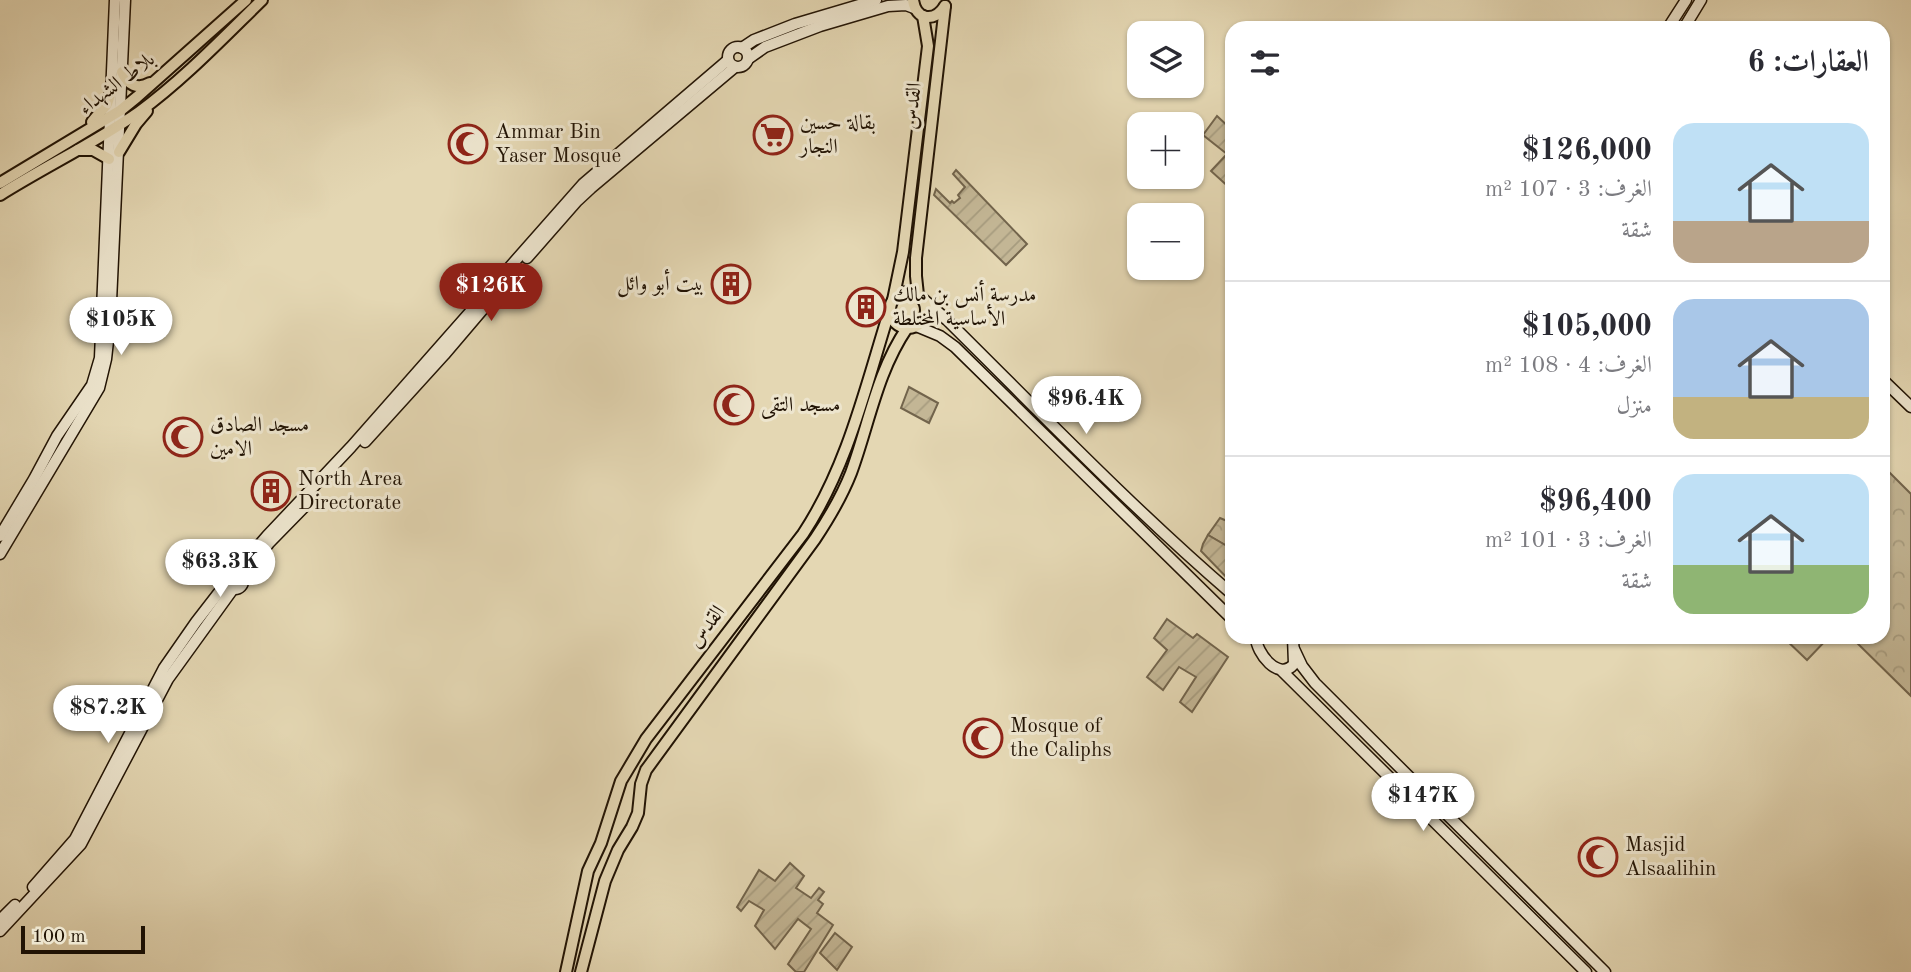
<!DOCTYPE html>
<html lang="ar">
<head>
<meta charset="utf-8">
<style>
	body { margin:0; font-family:"Old Standard TT",Amiri,serif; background:#f7f7f7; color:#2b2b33; direction:rtl; height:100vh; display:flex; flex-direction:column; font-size:26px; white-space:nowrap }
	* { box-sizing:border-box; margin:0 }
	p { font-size:23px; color:#7c7c81 }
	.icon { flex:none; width:38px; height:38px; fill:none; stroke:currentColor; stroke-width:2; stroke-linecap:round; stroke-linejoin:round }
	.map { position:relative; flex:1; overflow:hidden; direction:ltr }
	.details { position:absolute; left:1225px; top:21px; width:665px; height:623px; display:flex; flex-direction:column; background:#fff; border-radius:21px; box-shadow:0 2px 5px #0004; direction:rtl }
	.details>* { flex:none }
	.tools { position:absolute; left:1127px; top:21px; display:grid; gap:14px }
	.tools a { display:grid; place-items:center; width:77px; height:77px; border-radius:14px; background:#fff; box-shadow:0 2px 5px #0004; font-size:35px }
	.scale { position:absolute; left:21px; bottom:18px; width:124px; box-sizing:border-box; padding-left:7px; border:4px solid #211304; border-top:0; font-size:19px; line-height:24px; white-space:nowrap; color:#211304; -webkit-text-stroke:5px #ede5ce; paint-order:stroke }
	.price { position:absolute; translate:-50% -60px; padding:0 16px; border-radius:24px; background:#fff; color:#222; font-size:23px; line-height:46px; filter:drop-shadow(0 2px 4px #0008) }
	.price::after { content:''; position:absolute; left:50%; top:42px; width:21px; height:16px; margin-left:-10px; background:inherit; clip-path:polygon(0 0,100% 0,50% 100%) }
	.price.on { background:#8f2418; color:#fff }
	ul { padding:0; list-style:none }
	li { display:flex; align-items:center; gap:21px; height:175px; padding:0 21px }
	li+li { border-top:2px solid #e1e1e2 }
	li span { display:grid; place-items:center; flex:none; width:196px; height:140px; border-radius:21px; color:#555 }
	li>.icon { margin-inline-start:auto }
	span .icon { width:84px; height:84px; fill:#fffc; stroke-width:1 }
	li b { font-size:30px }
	h2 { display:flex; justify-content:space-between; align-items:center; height:84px; padding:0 21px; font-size:30px }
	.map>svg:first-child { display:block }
	.grass { fill:#c3b695; stroke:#72644c; stroke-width:2 }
	.park { fill:url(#park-crowns); stroke:#72644c; stroke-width:2 }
	.garden { fill:url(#garden-furrows); stroke:#72644c; stroke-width:2 }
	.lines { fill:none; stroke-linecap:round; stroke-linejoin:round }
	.secondary-casing { stroke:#211304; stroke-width:13 }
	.primary-casing { stroke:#211304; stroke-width:14 }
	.secondary { stroke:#ede5ce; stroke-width:10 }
	.primary { stroke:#e4d7b3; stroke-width:10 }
	.labels { text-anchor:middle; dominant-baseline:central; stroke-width:6; stroke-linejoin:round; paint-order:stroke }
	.street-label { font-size:21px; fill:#211304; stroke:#ede5ce }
	.poi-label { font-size:21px; fill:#211304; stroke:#ede5ce; text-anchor:start }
</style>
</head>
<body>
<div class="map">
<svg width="1911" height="972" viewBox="0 0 1911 972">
	<defs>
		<pattern id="park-crowns" width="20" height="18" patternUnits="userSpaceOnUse" patternTransform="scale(1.75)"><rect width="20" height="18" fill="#c3b695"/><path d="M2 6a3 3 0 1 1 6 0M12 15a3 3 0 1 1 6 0" fill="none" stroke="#a79c7f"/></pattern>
		<pattern id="garden-furrows" width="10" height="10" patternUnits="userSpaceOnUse" patternTransform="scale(1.75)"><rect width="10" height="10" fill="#c3b695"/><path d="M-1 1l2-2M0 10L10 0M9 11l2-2" fill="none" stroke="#a79c7f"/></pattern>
	</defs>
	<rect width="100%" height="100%" fill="#e4d7b3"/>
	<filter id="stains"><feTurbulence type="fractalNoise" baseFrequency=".00286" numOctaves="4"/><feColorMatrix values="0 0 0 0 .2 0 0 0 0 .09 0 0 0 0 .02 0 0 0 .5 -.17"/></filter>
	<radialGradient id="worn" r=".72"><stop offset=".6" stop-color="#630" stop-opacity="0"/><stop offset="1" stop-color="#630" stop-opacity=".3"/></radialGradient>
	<!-- grass -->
	<path class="grass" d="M1783 637H1829L1807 660Z"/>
	<!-- park -->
	<g class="park">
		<path d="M1883 466 1911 494V696L1851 637H1883Z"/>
		<path d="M1220 518 1227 521 1229 519 1232 521V549L1208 535Z"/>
	</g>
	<!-- garden -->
	<g class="garden">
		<path d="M1217 116 1232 130V190L1211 171 1227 154 1203 135Z"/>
		<path d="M956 170 1027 244 1006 265 934 195 936 189 950 203 952 201 954 203 960 198 958 195 965 187 953 174Z"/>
		<path d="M909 387 938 403 929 423 901 408Z"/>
		<path d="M1208 535 1232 549V583L1201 551 1203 544Z"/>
		<path d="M1167 619 1193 638 1197 634 1228 657 1192 712 1180 702 1196 677 1179 667 1163 690 1147 677 1167 650 1154 638Z"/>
		<path d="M790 863 804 876 796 888 811 898 819 888 824 892 818 900 823 904 817 913 833 925 804 972H796L788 964 811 929 798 919 775 949 755 926 764 910 749 901 741 911 737 907 759 870 775 881Z"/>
		<path d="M835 933 852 947 837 970 820 953Z"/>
	</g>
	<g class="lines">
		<defs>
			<g id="secondary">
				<path d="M1668 28 1686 0"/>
				<path d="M1684 28 1701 0"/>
				<circle cx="738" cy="57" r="10"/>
				<path d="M742 48 754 40 795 24 876 0"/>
				<path d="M748 59 765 47 820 26 888 6 906 5 914 8"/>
				<path d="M527 258 577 201 591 188 735 67"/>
				<path d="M922 298 947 320C1041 413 1132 508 1232 594"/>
				<path d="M916 326 940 336 955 347 1232 619"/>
				<path d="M1883 380 1911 407"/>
				<path d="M365 442 444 355 512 275"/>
				<path d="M0 536 34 479 57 436 92 385 100 358 115 0"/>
				<path d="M0 554 99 388 106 359 110 323 125 0"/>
				<circle cx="235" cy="581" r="8"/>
				<path d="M235 573 267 536 351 447 583 184 728 60"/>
				<path d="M243 577 269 543 314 497"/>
				<path d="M1256 637C1256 653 1279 682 1294 664L1293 637"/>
				<path d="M1294 649 1302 666 1315 683 1605 972"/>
				<path d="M1282 671 1586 972"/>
				<path d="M33 887 75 839 164 668 196 622 227 582"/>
				<path d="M0 920 15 905"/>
				<path d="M0 931 81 844 168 679 233 589"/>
			</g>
			<g id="primary">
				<path d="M913 0C916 20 934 23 945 6"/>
				<path d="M122 72C128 85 137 90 150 83"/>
				<path d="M92 122 107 104 112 89"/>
				<path d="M78 150H93L109 159"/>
				<path d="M119 152 136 124 147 111"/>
				<path d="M0 183 121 110 137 97 246 0"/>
				<path d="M0 195C46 166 95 143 139 112 183 80 223 38 262 0"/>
				<circle cx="908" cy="310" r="18"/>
				<path d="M918 295 916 276V258L945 6"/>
				<path d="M893 300 903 252 928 46 923 16"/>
				<path d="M566 972 588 871 601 843 621 781 627 771 646 739 803 534C848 466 866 385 890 309"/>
				<path d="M581 972 605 881 618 850 632 827 638 813 641 784 646 770 815 539C829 518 842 496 851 473 869 424 877 372 907 328"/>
			</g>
		</defs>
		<!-- secondary casing -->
		<use href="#secondary" class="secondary-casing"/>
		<!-- primary casing -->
		<use href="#primary" class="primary-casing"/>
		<!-- secondary -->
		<use href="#secondary" class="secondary"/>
		<!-- primary -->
		<use href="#primary" class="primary"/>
	</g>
	<!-- icons -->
	<defs>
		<symbol id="supermarket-ring" viewBox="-11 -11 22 22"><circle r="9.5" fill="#ede5ce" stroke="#8f2418" stroke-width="1.5"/><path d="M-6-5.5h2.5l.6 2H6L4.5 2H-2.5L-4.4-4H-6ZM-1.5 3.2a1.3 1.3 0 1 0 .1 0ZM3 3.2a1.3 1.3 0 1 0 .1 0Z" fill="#8f2418"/></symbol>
		<symbol id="mosque-ring" viewBox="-11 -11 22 22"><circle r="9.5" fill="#ede5ce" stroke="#8f2418" stroke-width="1.5"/><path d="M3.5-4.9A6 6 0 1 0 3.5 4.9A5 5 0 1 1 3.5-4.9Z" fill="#8f2418"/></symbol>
		<symbol id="building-ring" viewBox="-11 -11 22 22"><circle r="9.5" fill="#ede5ce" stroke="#8f2418" stroke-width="1.5"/><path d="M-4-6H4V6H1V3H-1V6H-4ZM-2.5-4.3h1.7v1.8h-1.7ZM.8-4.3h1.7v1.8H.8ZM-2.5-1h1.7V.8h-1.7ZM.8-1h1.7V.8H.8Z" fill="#8f2418"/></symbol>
	</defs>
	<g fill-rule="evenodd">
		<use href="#supermarket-ring" x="751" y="113" width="44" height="44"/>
		<use href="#mosque-ring" x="446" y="122" width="44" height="44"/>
		<use href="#building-ring" x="709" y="262" width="44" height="44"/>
		<use href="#building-ring" x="844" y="285" width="44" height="44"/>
		<use href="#mosque-ring" x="712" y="383" width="44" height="44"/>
		<use href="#mosque-ring" x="161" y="415" width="44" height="44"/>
		<use href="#building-ring" x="249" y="469" width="44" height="44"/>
		<use href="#mosque-ring" x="961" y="716" width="44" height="44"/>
		<use href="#mosque-ring" x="1576" y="835" width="44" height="44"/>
	</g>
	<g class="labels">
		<!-- street labels -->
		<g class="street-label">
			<text transform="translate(117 84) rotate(-37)">بلاط الشهداء</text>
			<text transform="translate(913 106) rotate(-84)">القدس</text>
			<text transform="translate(707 627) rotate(-53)">القدس</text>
		</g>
		<!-- poi labels -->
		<g class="poi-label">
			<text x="800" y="123">بقالة حسين<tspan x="800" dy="24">النجار</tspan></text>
			<text x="495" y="132">Ammar Bin<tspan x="495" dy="24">Yaser Mosque</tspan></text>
			<text x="704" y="284" text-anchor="end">بيت أبو وائل</text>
			<text x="893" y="295">مدرسة أنس بن مالك<tspan x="893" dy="24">الأساسية المختلطة</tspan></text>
			<text x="761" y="405">مسجد التقى</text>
			<text x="210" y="425">مسجد الصادق<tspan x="210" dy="24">الامين</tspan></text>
			<text x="298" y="479">North Area<tspan x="298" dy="24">Directorate</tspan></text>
			<text x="1010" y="726">Mosque of<tspan x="1010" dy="24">the Caliphs</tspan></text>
			<text x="1625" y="845">Masjid<tspan x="1625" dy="24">Alsaalihin</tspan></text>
		</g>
	</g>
	<rect width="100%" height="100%" filter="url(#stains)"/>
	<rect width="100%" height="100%" fill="url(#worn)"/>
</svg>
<div class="tools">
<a><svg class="icon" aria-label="layers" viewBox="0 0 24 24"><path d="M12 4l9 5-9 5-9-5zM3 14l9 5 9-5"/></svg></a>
<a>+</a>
<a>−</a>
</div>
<div class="scale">100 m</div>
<b class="price on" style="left:491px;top:323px">$126K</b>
<b class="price" style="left:121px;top:357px">$105K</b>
<b class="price" style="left:1086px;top:436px">$96.4K</b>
<b class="price" style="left:220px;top:599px">$63.3K</b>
<b class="price" style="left:108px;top:745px">$87.2K</b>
<b class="price" style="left:1423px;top:833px">$147K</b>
<section class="details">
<h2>العقارات: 6<svg class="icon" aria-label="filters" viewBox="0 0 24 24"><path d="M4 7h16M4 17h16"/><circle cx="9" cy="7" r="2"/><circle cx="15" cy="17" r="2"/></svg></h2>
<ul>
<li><span style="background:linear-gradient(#bfe0f5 70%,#b9a48a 0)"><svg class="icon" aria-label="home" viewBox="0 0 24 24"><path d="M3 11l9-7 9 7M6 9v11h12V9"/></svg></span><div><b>$126,000</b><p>الغرف: 3 · 107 m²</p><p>شقة</p></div></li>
<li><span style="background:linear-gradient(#a9c7e8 70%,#c2b280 0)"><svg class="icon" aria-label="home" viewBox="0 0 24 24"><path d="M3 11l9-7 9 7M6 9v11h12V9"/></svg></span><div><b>$105,000</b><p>الغرف: 4 · 108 m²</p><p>منزل</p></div></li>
<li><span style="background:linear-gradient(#bfe0f5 65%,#8fb573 0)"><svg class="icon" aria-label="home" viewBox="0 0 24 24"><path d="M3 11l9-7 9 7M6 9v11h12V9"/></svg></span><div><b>$96,400</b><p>الغرف: 3 · 101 m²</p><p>شقة</p></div></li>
</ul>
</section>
</div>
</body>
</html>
